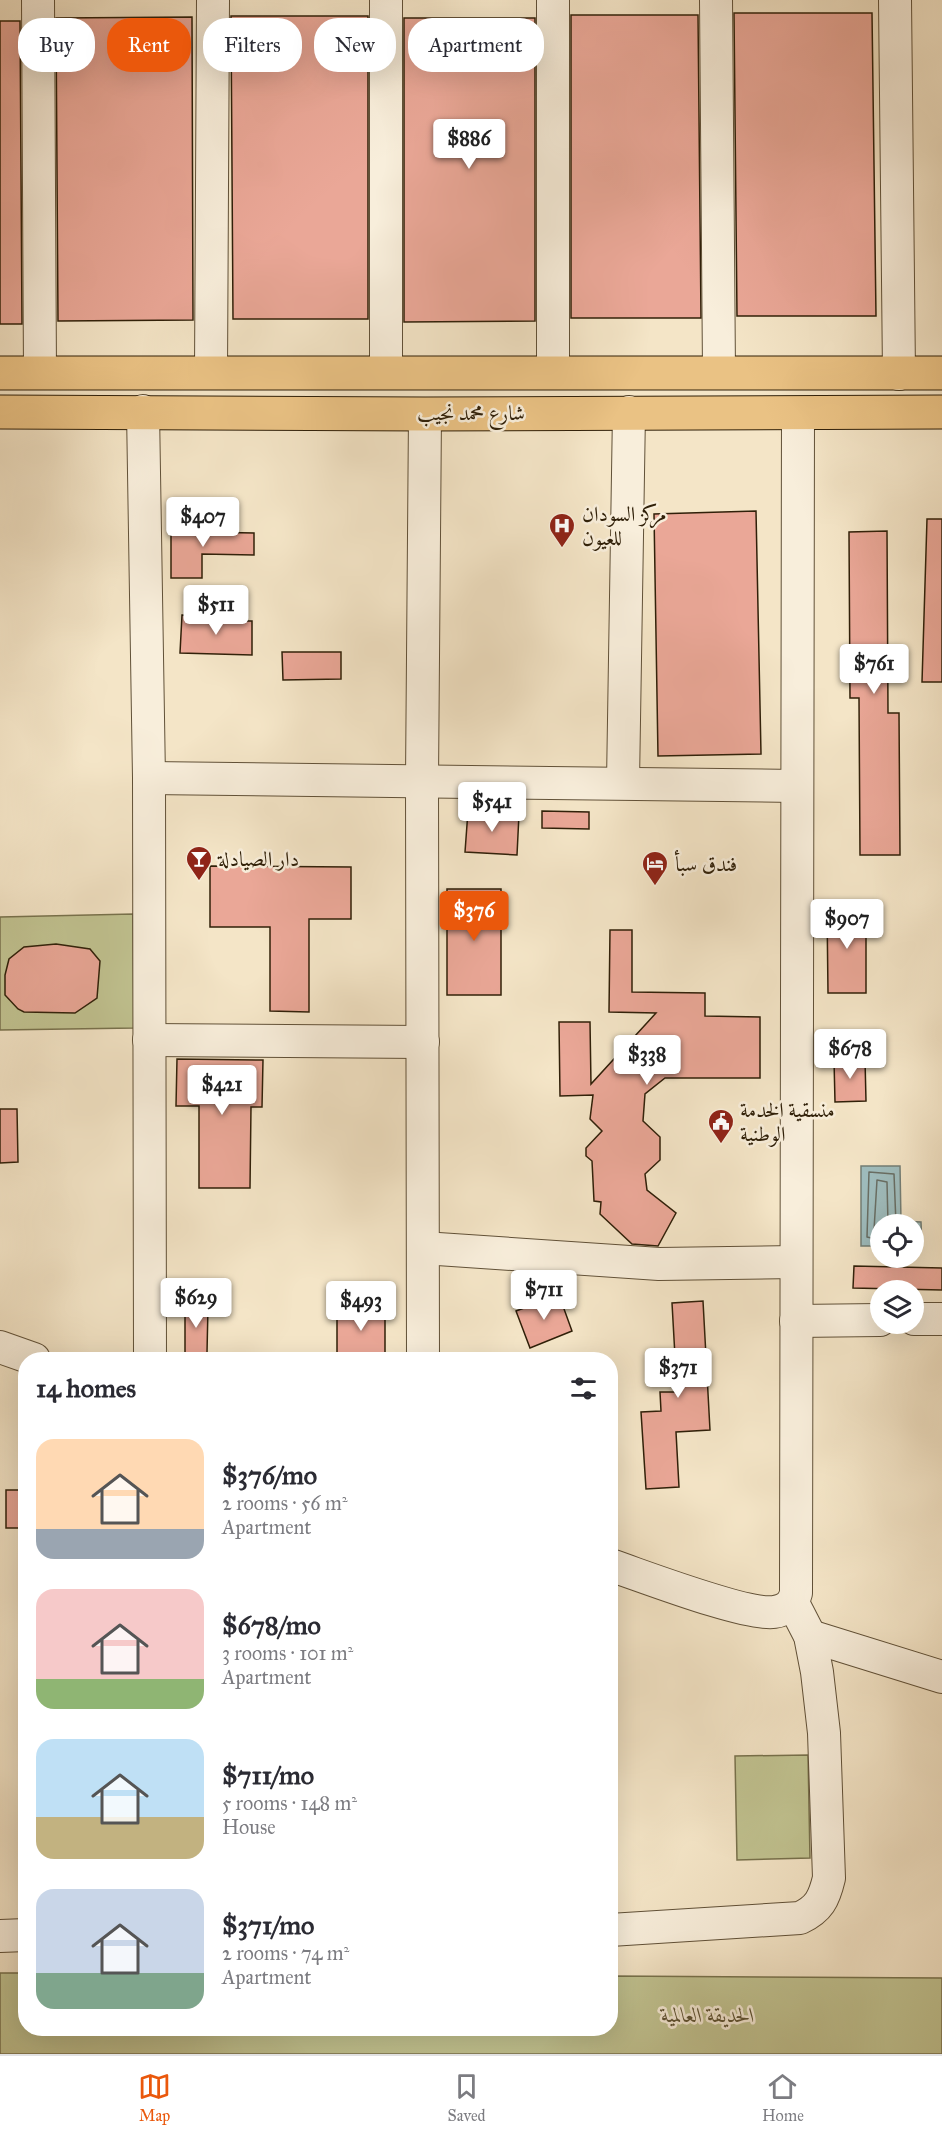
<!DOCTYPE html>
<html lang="en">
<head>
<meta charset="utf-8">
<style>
	body { margin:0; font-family:"IM FELL Great Primer",Amiri,serif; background:#f2f2f3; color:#2b2b33; height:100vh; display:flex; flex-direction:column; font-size:22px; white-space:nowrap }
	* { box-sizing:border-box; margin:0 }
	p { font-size:20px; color:#7c7c81 }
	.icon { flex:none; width:33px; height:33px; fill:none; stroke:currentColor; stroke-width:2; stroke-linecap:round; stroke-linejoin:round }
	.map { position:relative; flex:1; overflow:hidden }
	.drawer { position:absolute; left:18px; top:1352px; width:600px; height:684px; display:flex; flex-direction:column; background:#fff; border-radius:24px; box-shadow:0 6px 24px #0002 }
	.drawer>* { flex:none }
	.guide { position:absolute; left:18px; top:18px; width:600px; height:54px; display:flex; gap:12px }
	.buttons { position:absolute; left:870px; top:1214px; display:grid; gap:12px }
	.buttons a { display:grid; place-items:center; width:54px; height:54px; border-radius:50%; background:#fff; box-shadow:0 6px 24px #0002; font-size:30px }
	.price { position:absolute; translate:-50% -51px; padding:0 14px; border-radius:6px; background:#fff; color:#222; font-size:20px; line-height:39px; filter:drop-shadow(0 2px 3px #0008) }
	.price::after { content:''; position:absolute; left:50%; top:36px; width:18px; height:14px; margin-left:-9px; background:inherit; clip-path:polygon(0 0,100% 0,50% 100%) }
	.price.active { background:#ea580c; color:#fff }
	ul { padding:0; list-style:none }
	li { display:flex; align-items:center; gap:18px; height:150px; padding:0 18px }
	li span { display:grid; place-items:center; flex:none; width:168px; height:120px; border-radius:18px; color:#555 }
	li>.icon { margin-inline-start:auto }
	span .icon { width:72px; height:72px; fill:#fffc; stroke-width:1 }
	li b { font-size:26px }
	h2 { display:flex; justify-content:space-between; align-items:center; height:72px; padding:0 18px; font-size:26px }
	.chip { padding:0 21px; border-radius:24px; background:#fff; box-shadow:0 6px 24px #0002; font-size:21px; line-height:54px }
	.chip.active { background:#ea580c; color:#fff }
	.tab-bar { display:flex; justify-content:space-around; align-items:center; height:84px; border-top:2px solid #e1e1e2; background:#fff; font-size:16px; color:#7c7c81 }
	.tab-bar a { display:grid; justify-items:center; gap:3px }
	.tab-bar .active { color:#ea580c }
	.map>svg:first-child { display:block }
	.green { fill:#c1c391; stroke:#78724d; stroke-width:1.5 }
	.water { fill:#9fbdbe; stroke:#737e76; stroke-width:1.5 }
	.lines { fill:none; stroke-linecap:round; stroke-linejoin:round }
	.shore { stroke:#686e64; stroke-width:1.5 }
	.building { fill:#eaa797; stroke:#302009; stroke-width:1.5 }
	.minor-casing { stroke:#615138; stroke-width:34 }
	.major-casing { stroke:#302009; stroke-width:35 }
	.minor { stroke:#f8eedb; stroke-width:32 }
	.major { stroke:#eac284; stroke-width:33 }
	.labels { text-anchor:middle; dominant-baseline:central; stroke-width:5; stroke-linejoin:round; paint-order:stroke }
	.street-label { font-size:21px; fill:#302009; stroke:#f8eedb }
	.poi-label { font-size:21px; fill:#302009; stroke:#f8eedb; text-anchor:start }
	.park-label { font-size:21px; font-style:italic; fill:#5c5132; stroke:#f8eedb }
</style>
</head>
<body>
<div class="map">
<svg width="942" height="2054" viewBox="0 0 942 2054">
	<rect width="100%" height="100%" fill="#f4e5c7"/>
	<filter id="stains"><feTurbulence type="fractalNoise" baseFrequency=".00333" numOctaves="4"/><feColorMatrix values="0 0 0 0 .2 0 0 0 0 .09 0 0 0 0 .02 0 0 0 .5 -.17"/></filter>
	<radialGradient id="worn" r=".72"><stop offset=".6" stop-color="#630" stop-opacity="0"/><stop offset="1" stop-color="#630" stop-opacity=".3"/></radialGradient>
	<!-- green -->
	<g class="green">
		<path d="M133 914 134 1028 0 1030V917Z"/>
		<path d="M808 1755 810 1858 737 1860 735 1756Z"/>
		<path d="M0 1973H25L26 2028H610L611 1976 942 1978V2054H0Z"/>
	</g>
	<!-- water -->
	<path class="water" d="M861 1166H900L901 1221 921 1222 922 1246H914V1224H880V1246H861Z"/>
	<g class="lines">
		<!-- shore -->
		<g class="shore">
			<path d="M880 1232 874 1230 877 1180 887 1182 888 1224"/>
			<path d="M880 1240 867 1237 869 1172 894 1174 896 1224"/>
		</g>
	</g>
	<!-- building -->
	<g class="building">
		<path d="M734 13H872L876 316H737Z"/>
		<path d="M571 15H698L701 318H571Z"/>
		<path d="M231 16H368V319H233Z"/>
		<path d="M192 17 193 320 58 321 56 18Z"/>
		<path d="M404 18H535V321L404 322Z"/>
		<path d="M0 21H20L22 324H0Z"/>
		<path d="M756 511 761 754 658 756 654 514Z"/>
		<path d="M927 519H942V682H922Z"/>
		<path d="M201 524V532L254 533V555L202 554V578H171V525Z"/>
		<path d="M887 531 888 713H899L900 855H860L859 698H850L849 532Z"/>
		<path d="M182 615 224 617V621H252V655L180 653Z"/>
		<path d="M282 652H341V679L283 680Z"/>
		<path d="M468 811 519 814 517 855 465 852Z"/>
		<path d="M542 811 589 812V829L542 828Z"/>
		<path d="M210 866 351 867V919H309V1012L270 1011V927H210Z"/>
		<rect x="447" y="889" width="54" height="106"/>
		<path d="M827 908H866V993H828Z"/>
		<path d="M610 930H632V992L705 993V1016L760 1017V1078H665L645 1094 643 1121 660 1137V1160L645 1174 647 1190 676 1213 658 1246 632 1244 600 1214 601 1202 594 1201 592 1161 586 1156V1148L602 1131 590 1119 593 1095 560 1096 559 1022H590L591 1084 656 1013 609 1012Z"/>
		<path d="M56 944 90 949 100 961 97 998 75 1013 24 1012 18 1009 5 995V975L9 959 24 947Z"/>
		<path d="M177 1059 263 1060 262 1107H251L250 1188H199V1106H176Z"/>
		<path d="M865 1059 866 1101 835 1102 834 1060Z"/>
		<path d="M0 1109H17L18 1162 0 1163Z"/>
		<path d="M854 1266 942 1268V1290L853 1288Z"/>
		<path d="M559 1295 572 1331 530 1348 516 1311Z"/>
		<path d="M703 1301 710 1430 676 1432 679 1487 646 1489 641 1412 661 1411 660 1392H677L672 1303Z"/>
		<rect x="337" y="1305" width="48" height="54"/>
		<path d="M185 1306H208L207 1353H185Z"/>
		<rect x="6" y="1490" width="20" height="38"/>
	</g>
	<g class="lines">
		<defs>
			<g id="minor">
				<path d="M38 0 40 373"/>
				<path d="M386 0V372"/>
				<path d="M553 0V372"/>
				<path d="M716 0 719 372"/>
				<path d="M895 0 899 374"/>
				<path d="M211 372 213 0"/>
				<path d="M143 411 149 778 150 1359"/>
				<path d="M149 778 796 786"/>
				<path d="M623 782 629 412"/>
				<path d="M149 1040 423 1042"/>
				<path d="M423 1248 659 1264 795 1262"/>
				<path d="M914 1319H942"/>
				<path d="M796 1321 880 1320"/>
				<path d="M0 1347 34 1359"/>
				<path d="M423 1359 422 780 425 414"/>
				<path d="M610 1565C643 1576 746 1616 774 1612 787 1610 793 1605 796 1593L798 413"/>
				<path d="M810 1636 942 1677"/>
				<path d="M610 1930 800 1918C819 1909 824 1899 829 1878L824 1733 817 1672 810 1636 793 1603"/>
				<path d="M0 1936 26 1935"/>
			</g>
			<g id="major">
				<path d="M0 373H942"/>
				<path d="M0 412 425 414 942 412"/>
			</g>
		</defs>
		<!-- minor casing -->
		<use href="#minor" class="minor-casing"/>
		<!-- major casing -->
		<use href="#major" class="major-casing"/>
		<!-- minor -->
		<use href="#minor" class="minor"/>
		<!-- major -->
		<use href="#major" class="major"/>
	</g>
	<!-- icons -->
	<defs>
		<symbol id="hospital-pin" viewBox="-11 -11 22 30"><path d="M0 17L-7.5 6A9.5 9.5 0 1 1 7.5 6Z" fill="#8f2418" stroke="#f8eedb"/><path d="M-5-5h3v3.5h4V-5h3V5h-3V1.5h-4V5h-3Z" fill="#fff"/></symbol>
		<symbol id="bar-pin" viewBox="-11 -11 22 30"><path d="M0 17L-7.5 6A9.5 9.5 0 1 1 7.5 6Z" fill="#8f2418" stroke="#f8eedb"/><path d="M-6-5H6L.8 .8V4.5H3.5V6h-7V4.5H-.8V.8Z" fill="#fff"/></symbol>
		<symbol id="hotel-pin" viewBox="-11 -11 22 30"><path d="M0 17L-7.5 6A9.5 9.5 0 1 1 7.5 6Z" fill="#8f2418" stroke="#f8eedb"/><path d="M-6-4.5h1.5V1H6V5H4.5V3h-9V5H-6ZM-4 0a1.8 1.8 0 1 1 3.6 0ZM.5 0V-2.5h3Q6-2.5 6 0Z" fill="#fff"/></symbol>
		<symbol id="civic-pin" viewBox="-11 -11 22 30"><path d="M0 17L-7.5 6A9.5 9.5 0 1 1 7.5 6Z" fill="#8f2418" stroke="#f8eedb"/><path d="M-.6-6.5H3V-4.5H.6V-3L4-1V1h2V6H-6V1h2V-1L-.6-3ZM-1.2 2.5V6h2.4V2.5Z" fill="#fff"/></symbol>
	</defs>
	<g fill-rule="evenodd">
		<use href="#hospital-pin" x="547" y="511" width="30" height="40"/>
		<use href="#bar-pin" x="184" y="844" width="30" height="40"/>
		<use href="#hotel-pin" x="640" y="849" width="30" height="40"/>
		<use href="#civic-pin" x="706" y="1107" width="30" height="40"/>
	</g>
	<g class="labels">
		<!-- street labels -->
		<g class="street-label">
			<text x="471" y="413">شارع محمد نجيب</text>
		</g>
		<!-- poi labels -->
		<g class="poi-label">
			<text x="582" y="514">مركز السودان<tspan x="582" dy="24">للعيون</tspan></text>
			<text x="218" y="859">دار الصيادلة</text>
			<text x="674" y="864">فندق سبأ</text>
			<text x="740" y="1110">منسقية الخدمة<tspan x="740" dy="24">الوطنية</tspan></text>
		</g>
		<!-- park labels -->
		<g class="park-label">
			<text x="708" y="2015">الحديقة العالمية</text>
		</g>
	</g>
	<rect width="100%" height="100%" filter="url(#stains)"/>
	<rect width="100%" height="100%" fill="url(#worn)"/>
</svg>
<div class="buttons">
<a><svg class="icon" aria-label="locate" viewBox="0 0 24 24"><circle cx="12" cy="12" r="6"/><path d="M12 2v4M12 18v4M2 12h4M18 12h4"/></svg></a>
<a><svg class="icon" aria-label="layers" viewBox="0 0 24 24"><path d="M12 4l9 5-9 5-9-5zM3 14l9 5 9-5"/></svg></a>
</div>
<b class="price" style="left:469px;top:170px">$886</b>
<b class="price" style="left:203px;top:548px">$407</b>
<b class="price" style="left:216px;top:636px">$511</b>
<b class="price" style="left:874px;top:695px">$761</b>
<b class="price" style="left:492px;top:833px">$541</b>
<b class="price active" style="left:474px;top:942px">$376</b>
<b class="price" style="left:847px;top:950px">$907</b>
<b class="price" style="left:850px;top:1080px">$678</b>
<b class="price" style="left:647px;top:1086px">$338</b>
<b class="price" style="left:222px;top:1116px">$421</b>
<b class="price" style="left:544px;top:1321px">$711</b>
<b class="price" style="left:196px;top:1329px">$629</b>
<b class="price" style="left:361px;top:1332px">$493</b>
<b class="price" style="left:678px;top:1399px">$371</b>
<div class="guide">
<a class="chip">Buy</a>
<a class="chip active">Rent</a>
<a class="chip">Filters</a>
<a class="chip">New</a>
<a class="chip">Apartment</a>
</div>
<section class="drawer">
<h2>14 homes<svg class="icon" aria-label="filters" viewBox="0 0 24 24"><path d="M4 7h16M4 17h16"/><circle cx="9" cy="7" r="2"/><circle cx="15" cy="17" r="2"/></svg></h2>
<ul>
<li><span style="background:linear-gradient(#ffd9b3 75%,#9aa5b1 0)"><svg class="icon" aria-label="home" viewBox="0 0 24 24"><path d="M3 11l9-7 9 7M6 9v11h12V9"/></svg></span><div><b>$376/mo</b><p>2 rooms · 56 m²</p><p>Apartment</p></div></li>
<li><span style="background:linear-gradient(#f6c9c9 75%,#8fb573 0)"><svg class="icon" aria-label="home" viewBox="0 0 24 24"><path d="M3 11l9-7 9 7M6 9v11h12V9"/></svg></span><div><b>$678/mo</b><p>3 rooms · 101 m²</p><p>Apartment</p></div></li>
<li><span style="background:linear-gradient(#bfe0f5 65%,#c2b280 0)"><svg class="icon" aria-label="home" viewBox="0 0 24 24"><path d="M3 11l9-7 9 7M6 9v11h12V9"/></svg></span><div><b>$711/mo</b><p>5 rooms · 148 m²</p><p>House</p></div></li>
<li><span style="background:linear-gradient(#c9d6e8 70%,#7fa58c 0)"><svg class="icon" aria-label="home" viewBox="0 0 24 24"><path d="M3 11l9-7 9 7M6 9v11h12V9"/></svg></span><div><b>$371/mo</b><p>2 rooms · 74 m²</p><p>Apartment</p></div></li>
</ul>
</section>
</div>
<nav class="tab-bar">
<a class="active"><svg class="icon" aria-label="map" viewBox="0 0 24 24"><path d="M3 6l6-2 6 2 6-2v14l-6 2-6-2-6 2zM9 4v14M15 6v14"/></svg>Map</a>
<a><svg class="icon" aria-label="saved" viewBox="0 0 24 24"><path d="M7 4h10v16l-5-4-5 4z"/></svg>Saved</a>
<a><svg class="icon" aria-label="home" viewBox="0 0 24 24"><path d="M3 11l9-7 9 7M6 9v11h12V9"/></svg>Home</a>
</nav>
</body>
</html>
